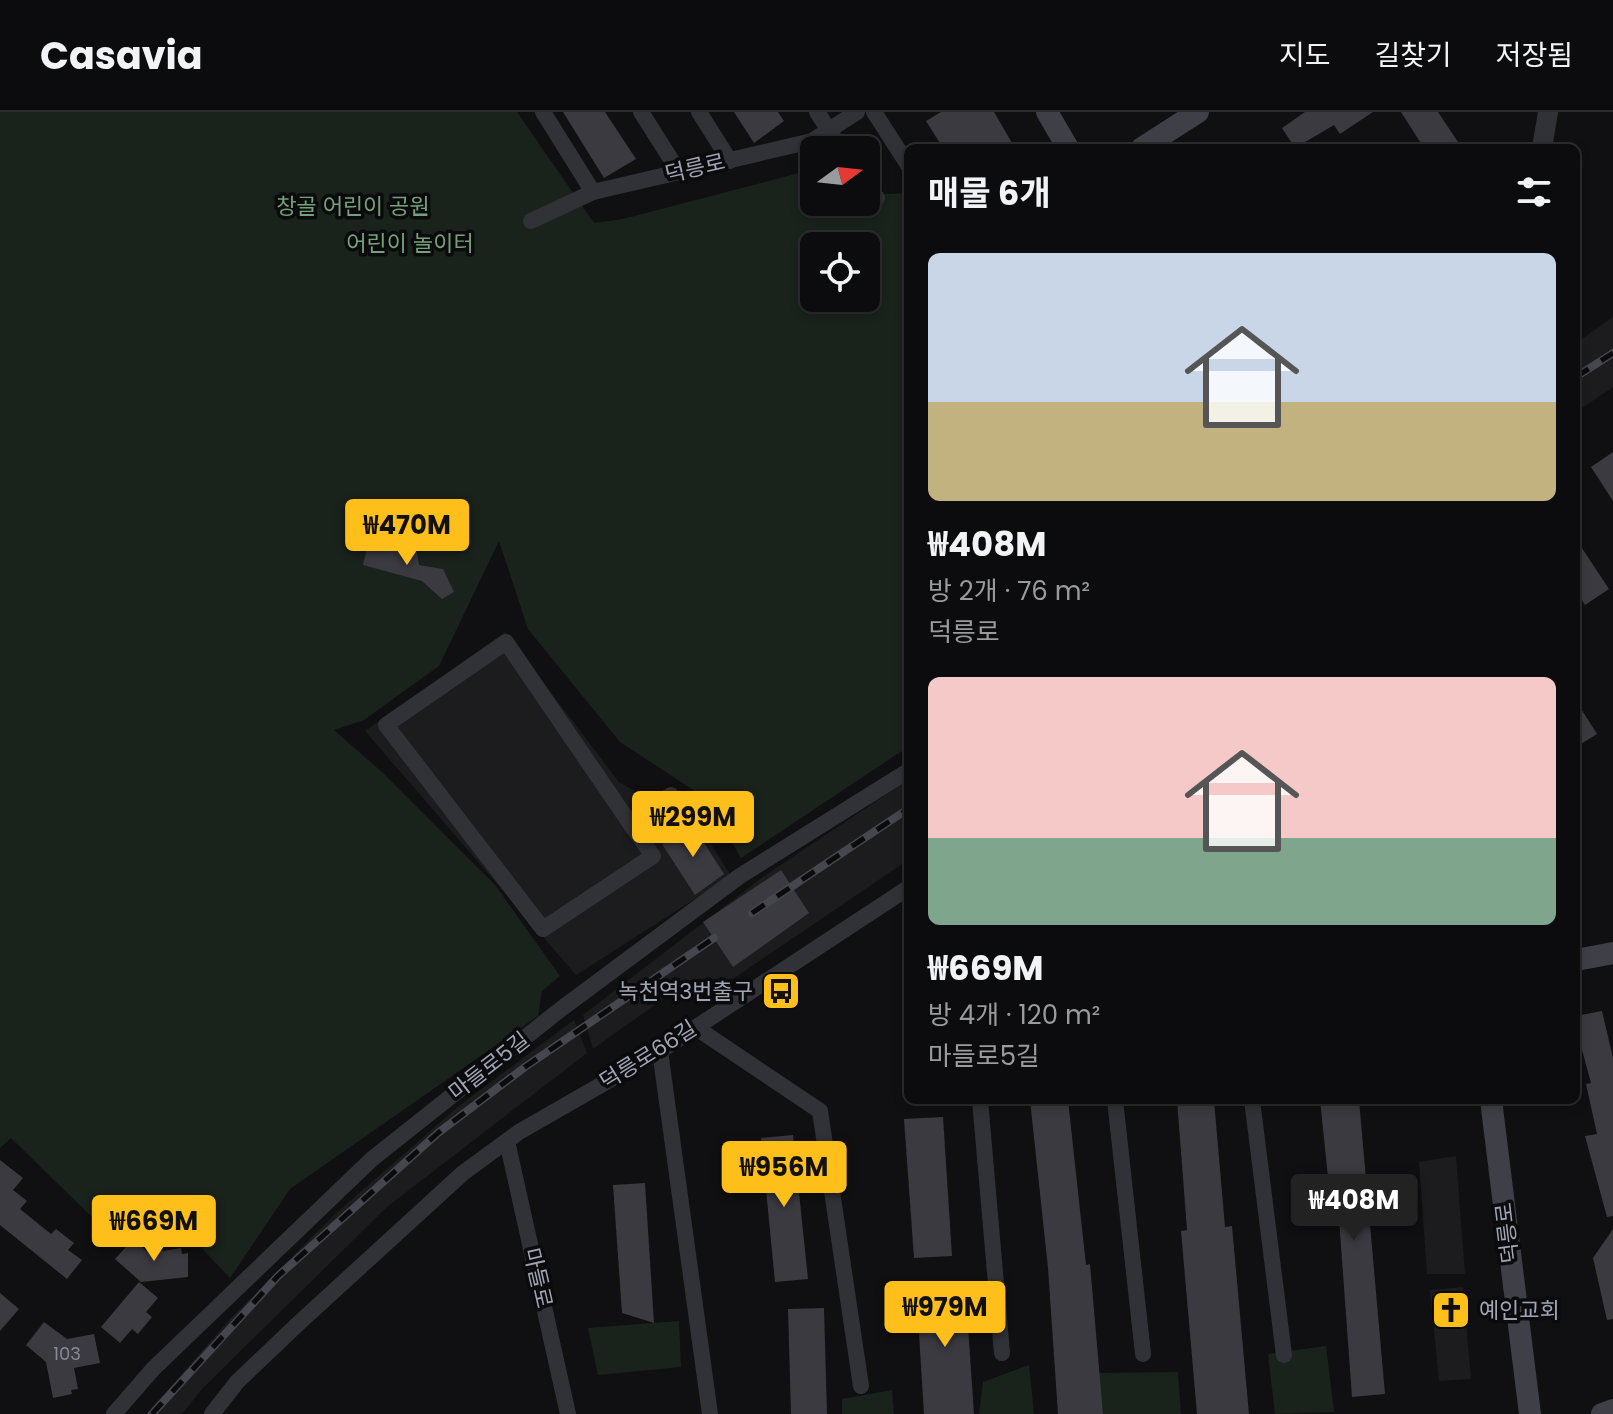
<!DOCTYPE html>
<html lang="ko">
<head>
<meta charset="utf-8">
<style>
	body { margin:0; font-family:Poppins,"Noto Sans KR",sans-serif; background:#1a1a1c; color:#f1f3f6; height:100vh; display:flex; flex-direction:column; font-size:30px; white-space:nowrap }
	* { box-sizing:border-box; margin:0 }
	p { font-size:26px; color:#9a9b9e }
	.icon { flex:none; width:44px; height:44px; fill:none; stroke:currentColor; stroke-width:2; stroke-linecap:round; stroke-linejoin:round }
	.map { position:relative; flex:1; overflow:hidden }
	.panel { position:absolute; left:904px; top:32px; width:676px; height:960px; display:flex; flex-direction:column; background:#0c0c0e; border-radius:12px; box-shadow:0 4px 12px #0003,0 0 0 2px #2c2c2e }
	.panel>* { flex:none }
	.needle { width:52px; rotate:75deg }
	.controls { position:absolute; left:800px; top:24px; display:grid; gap:16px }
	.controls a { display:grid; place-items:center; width:80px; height:80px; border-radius:12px; background:#0c0c0e; box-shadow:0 4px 12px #0003,0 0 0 2px #2c2c2e; font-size:40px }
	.price { position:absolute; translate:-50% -68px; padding:0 18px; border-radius:8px; background:#ffbf1b; color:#111; font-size:26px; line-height:52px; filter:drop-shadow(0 2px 4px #0008) }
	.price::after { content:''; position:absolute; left:50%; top:48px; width:24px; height:18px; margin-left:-12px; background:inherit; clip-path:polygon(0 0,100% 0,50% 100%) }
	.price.on { background:#222; color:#fff }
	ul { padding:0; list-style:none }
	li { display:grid; align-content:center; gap:16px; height:424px; padding:0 24px }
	li span { display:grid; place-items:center; height:248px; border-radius:12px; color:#555 }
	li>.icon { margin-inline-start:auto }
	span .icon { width:144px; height:144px; fill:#fffc; stroke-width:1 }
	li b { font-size:34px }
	h2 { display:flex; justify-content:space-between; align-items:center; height:96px; padding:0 24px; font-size:34px }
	header { display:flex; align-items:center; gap:48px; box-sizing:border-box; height:112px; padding:0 40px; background:#0c0c0e; border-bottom:2px solid #2c2c2e }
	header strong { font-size:38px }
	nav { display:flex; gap:44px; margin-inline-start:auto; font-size:28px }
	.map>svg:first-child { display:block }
	.built { fill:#1c1c1f }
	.green { fill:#1a221c; fill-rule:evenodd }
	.building { fill:#3a3a40 }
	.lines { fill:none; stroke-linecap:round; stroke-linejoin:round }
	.minor { stroke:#313237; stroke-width:16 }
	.tertiary { stroke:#313237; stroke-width:20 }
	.secondary { stroke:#3f4047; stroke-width:22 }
	.rail-casing { stroke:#46474e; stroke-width:8 }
	.rail { stroke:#0b0b0d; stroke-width:5; stroke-dasharray:15; stroke-linecap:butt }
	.labels { text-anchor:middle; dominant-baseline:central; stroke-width:7; stroke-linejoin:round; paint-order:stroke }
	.number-label { font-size:18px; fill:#868a97 }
	.street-label { font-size:22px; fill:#a0a5b4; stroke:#0b0b0d }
	.park-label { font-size:22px; fill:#75a17a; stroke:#0b0b0d }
	.poi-label { font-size:22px; fill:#a0a5b4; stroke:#0b0b0d; text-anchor:end }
</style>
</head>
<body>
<header>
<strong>Casavia</strong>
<nav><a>지도</a><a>길찾기</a><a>저장됨</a></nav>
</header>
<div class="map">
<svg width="1613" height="1302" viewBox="0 0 1613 1302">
	<rect width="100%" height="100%" fill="#101012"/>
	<!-- built -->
	<g class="built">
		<path d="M1613 205V275L1576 300V231Z"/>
		<path d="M505 520 619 670 680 705 696 708 731 764 576 863 365 619Z"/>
		<path d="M908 668V748L702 888 673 880 593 937 583 903 764 764Z"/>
		<path d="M574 908 587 941 387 1095 203 1276 182 1302H147L229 1208 335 1102 460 993Z"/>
		<path d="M1456 1044 1465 1162H1427L1419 1050Z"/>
		<path d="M1463 1175 1471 1267 1439 1269 1430 1178Z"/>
	</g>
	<!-- green -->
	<g class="green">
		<path d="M0 0H517L594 111 623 107 799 61 814 51V90H866V83L908 81V635L741 746 707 687 620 630 528 517 499 429 439 554 364 608 334 618 383 661 496 774 560 864 542 879 538 904 290 1077 230 1166 154 1086 102 1115 11 1026 0 1036ZM814 134H866V186H814Z"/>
		<path d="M679 1209 681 1255 598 1263 588 1216Z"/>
		<path d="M1326 1234 1334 1300 1275 1302 1268 1242Z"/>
		<path d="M1029 1253 1034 1302H979L983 1270Z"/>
		<path d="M1178 1260 1181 1302H1102L1098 1261Z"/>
		<path d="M892 1278 894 1302H842V1287Z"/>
	</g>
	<!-- building -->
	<g class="building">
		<path d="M563 0H605L636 47 604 66Z"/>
		<path d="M734 0H778L784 9 754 31Z"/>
		<path d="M941 0H994L1015 36H943L926 9Z"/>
		<path d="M1305 0H1373L1340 22 1334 13 1295 36 1282 16Z"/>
		<path d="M1401 0H1438L1462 36H1424Z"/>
		<path d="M1613 340V389L1591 355Z"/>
		<path d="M1576 427 1609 477 1585 493 1576 479Z"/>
		<path d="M369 428 417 440 419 453 443 457 454 480 442 487 422 469 363 453Z"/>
		<path d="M1576 589 1597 622 1576 635Z"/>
		<path d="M692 712 724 762 695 783 662 732Z"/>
		<path d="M781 758 809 801 733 855 703 810Z"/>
		<path d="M1602 899 1613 946V1104L1607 1105 1585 1024 1597 1022 1586 972 1591 971 1576 916V904Z"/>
		<path d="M1030 988H1068L1086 1153 1090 1152 1103 1302H1058L1048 1156Z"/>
		<path d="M1177 988H1214L1225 1115 1232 1114 1249 1302H1197L1181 1119 1187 1118Z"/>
		<path d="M1320 988H1359L1385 1282 1352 1285 1338 1093 1331 1094Z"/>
		<path d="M943 1005 952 1144 914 1146 904 1007Z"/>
		<path d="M793 1023 808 1167 775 1170 761 1026Z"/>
		<path d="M0 1048 23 1066 13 1078 27 1089 20 1097 51 1122 56 1117 74 1131 68 1138 82 1148 67 1167 0 1113Z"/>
		<path d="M645 1071 654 1211 622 1201 613 1073Z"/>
		<path d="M1613 1117V1207L1607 1208 1593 1146Z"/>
		<path d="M133 1127 149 1141 181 1136 182 1142 188 1141V1165L141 1170 115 1147Z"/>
		<path d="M139 1170 158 1186 146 1200 152 1205 138 1222 132 1217 120 1231 101 1215Z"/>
		<path d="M965 1170 974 1302H924L916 1173Z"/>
		<path d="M0 1181 19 1197 0 1219Z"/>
		<path d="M824 1196 827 1302H791L788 1197Z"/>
		<path d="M44 1210 67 1227 94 1222 100 1251 74 1256 78 1277 71 1278 72 1282 53 1286 46 1250 26 1233Z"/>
	</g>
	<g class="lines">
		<!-- minor -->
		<g class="minor">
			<path d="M543 0 593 80"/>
			<path d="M641 0 679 60"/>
			<path d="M699 0 730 49"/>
			<path d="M817 0 842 38"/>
			<path d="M874 0 908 53"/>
			<path d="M866 71 877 86"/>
			<path d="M531 109 593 80 812 29 857 0"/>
			<path d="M629 710 506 530 386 613 543 817 653 744 629 710 671 683"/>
			<path d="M695 915 820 999 861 1274"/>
			<path d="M660 939 710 1302"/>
			<path d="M980 988 1002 1241"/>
			<path d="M1115 988 1143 1242"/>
			<path d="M1252 988 1284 1243"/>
			<path d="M507 1029 568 1302"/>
			<path d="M114 1302 153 1257 372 1047 561 897 740 764 908 659"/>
			<path d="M212 1302 237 1270 300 1210 463 1061 519 1020 660 939 908 776"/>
		</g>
		<!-- tertiary -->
		<path class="tertiary" d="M1542 36 1548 0"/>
		<!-- secondary -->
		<g class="secondary">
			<path d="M1047 0 1068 36"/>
			<path d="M1142 36 1198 0"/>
			<path d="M1576 848 1613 841"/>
			<path d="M1491 988 1530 1302"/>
			<path d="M1602 1302 1613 1298"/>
		</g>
		<defs>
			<g id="rail">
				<path d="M1576 265 1613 241"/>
				<path d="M752 801 908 697"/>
				<path d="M152 1302 278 1164 438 1021 525 955 714 826"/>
			</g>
		</defs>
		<!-- rail casing -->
		<use href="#rail" class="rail-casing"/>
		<!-- rail -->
		<use href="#rail" class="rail"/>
	</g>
	<!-- icons -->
	<defs>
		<symbol id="bus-square" viewBox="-11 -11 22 22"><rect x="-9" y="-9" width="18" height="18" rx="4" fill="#ffbf1b" stroke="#0b0b0d"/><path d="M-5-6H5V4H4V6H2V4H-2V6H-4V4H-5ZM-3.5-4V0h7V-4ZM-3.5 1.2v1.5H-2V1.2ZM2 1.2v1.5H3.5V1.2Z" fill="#111"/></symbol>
		<symbol id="church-square" viewBox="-11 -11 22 22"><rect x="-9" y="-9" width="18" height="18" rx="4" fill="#ffbf1b" stroke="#0b0b0d"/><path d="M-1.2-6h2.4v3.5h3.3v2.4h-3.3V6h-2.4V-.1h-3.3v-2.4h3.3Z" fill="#111"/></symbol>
	</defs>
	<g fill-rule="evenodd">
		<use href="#bus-square" x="759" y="857" width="44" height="44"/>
		<use href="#church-square" x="1429" y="1176" width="44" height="44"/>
	</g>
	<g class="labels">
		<!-- number labels -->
		<g class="number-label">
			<text x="67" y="1241">103</text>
		</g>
		<!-- street labels -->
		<g class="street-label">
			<text transform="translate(695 56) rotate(-13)">덕릉로</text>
			<text transform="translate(648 943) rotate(-32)">덕릉로66길</text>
			<text transform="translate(489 954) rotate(-38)">마들로5길</text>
			<text transform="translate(1507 1121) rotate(-97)">덕릉로</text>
			<text transform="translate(538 1166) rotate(77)">마들로</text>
		</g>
		<!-- park labels -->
		<g class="park-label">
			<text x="353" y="94">창골 어린이 공원</text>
			<text x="410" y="131">어린이 놀이터</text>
		</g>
		<!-- poi labels -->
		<g class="poi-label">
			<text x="753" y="879">녹천역3번출구</text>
			<text x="1479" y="1198" text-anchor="start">예인교회</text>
		</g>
	</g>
</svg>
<div class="controls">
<a><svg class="needle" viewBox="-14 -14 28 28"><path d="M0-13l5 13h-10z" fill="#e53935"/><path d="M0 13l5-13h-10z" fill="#9a9b9e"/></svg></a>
<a><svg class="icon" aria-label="locate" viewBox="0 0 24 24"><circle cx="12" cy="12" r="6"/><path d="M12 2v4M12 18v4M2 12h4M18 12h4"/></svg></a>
</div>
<b class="price" style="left:407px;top:455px">₩470M</b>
<b class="price" style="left:693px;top:747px">₩299M</b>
<b class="price" style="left:784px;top:1097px">₩956M</b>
<b class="price on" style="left:1354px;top:1130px">₩408M</b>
<b class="price" style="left:154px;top:1151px">₩669M</b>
<b class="price" style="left:945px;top:1237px">₩979M</b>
<section class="panel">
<h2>매물 6개<svg class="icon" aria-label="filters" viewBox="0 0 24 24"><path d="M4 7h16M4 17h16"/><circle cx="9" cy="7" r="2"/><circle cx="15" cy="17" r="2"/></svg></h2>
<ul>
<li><span style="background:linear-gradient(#c9d6e8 60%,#c2b280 0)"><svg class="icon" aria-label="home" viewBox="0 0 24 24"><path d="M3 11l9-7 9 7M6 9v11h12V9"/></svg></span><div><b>₩408M</b><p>방 2개 · 76 m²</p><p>덕릉로</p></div></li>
<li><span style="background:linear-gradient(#f6c9c9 65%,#7fa58c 0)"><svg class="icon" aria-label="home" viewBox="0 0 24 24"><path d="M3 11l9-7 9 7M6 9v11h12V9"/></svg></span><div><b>₩669M</b><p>방 4개 · 120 m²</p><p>마들로5길</p></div></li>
</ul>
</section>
</div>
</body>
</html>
